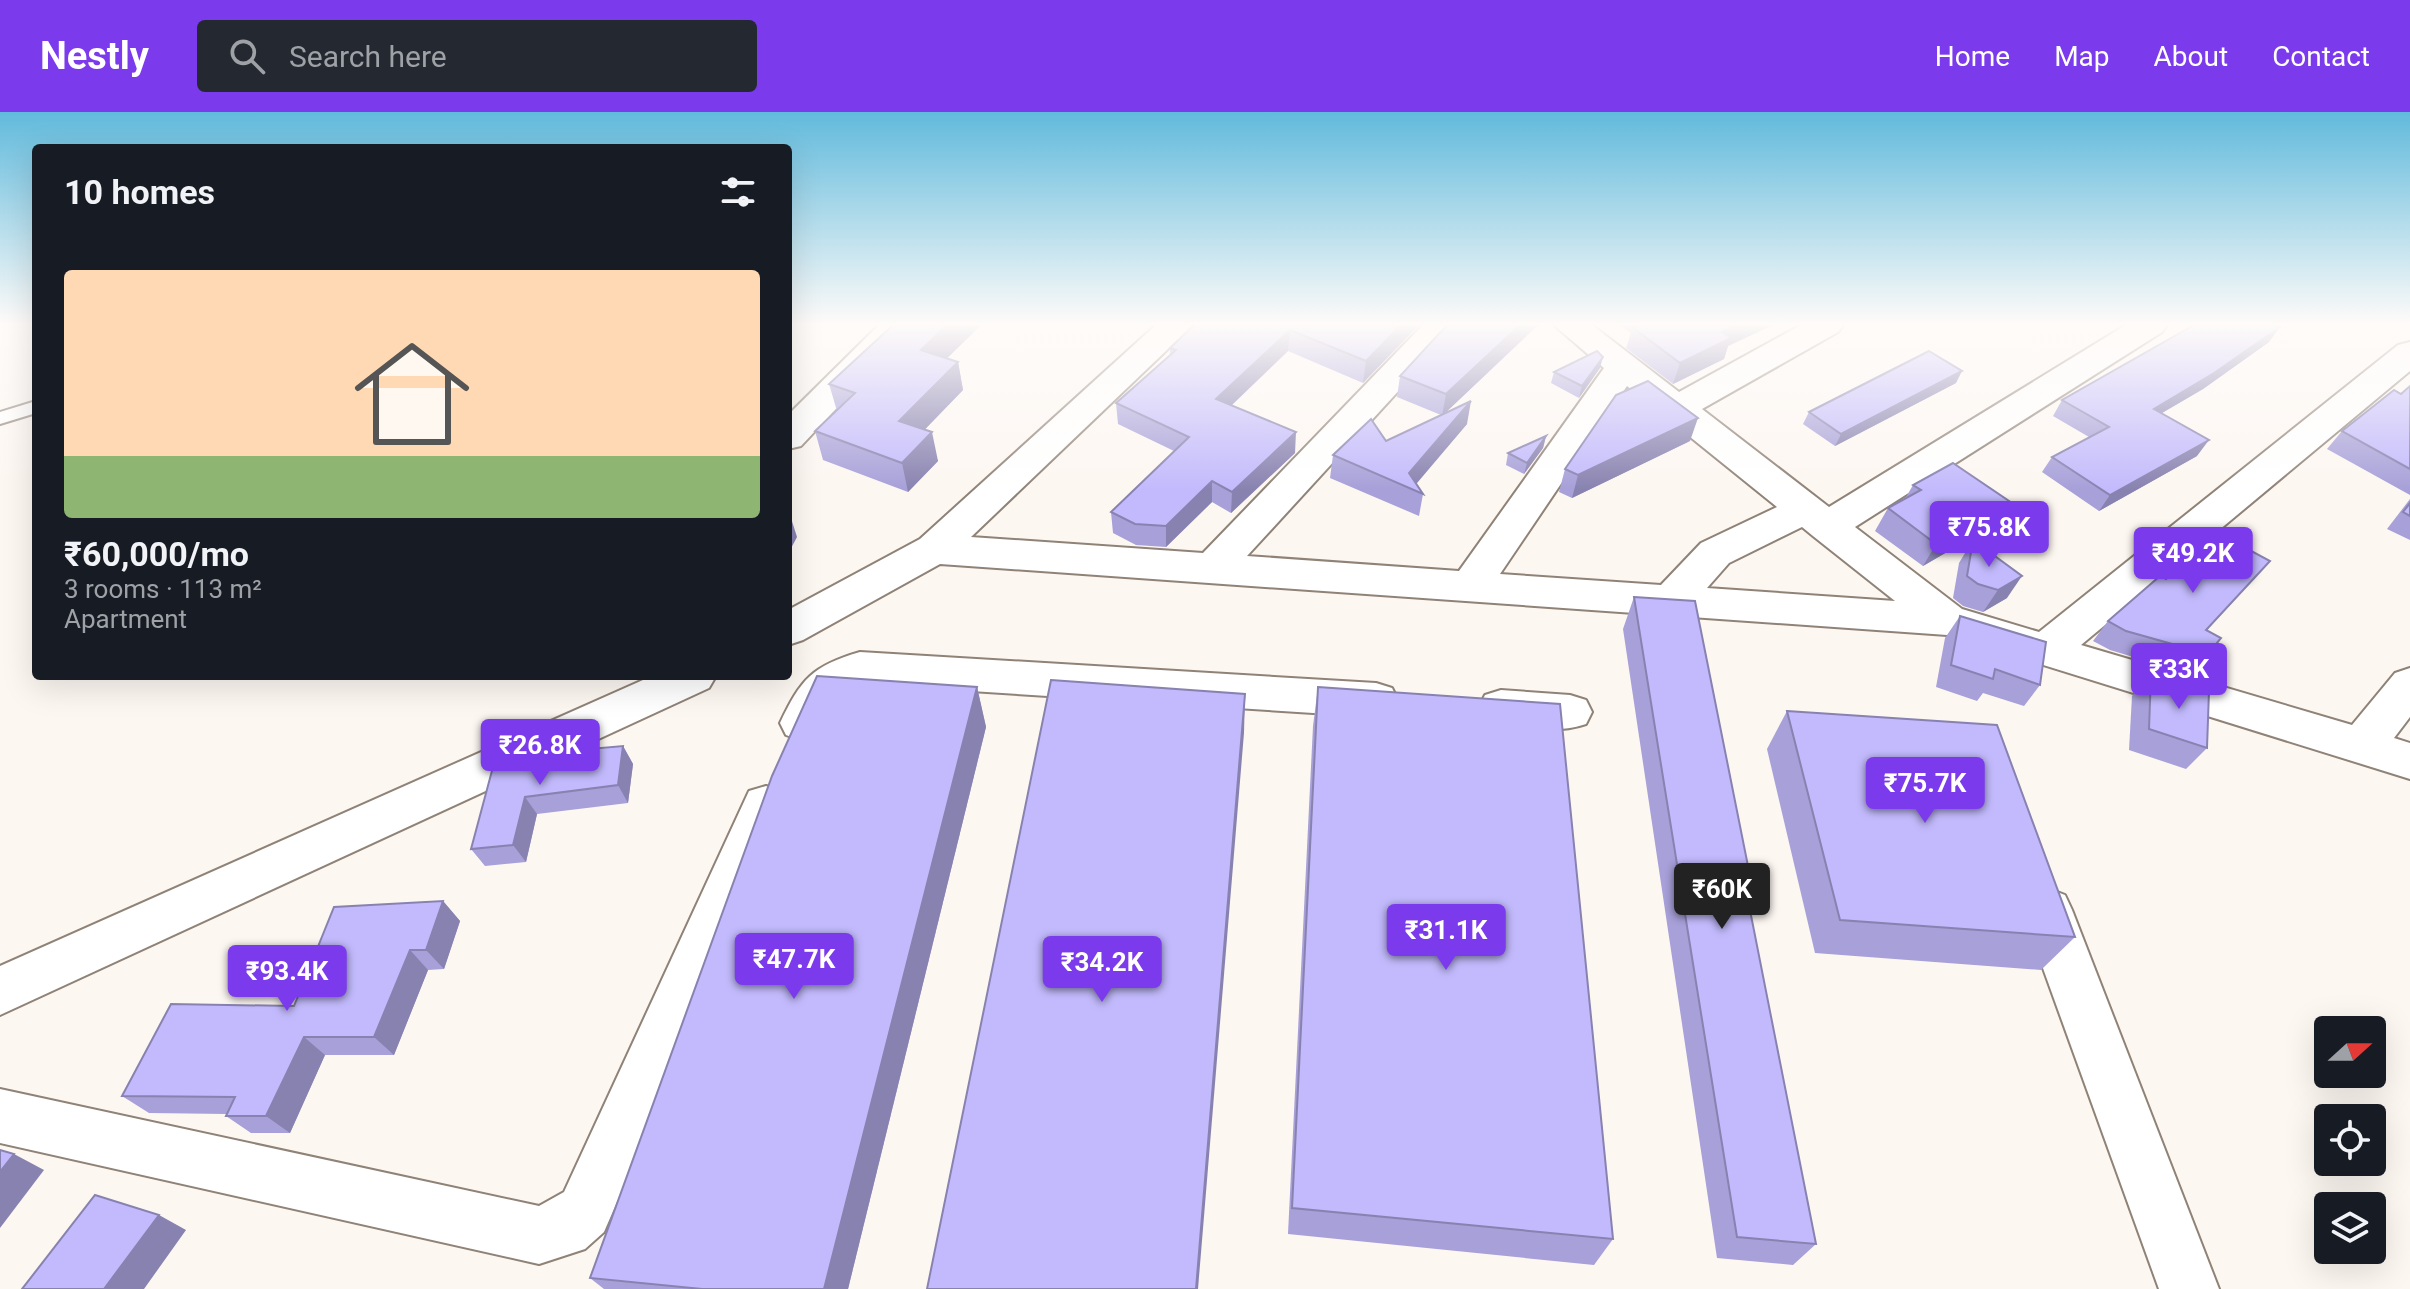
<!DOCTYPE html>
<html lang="en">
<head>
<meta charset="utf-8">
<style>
	body { margin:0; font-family:Roboto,sans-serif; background:#242831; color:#f1f3f6; height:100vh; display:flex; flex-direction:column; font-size:30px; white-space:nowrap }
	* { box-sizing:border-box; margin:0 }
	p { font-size:26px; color:#9ea1a6 }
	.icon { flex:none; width:44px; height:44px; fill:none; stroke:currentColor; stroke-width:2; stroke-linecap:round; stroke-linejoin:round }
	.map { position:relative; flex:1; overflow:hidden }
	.side { position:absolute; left:32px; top:32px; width:760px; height:536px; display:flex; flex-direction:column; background:#171b24; border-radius:8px; box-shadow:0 8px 32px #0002 }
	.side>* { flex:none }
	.needle { width:52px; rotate:69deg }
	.controls { position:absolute; left:2314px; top:904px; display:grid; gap:16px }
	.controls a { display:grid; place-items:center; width:72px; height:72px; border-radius:8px; background:#171b24; box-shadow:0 8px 32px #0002; font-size:40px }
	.price { position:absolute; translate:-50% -68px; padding:0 18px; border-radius:8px; background:#7c3aed; color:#fff; font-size:26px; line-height:52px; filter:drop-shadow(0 2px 4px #0008) }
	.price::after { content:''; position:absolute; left:50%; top:48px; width:24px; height:18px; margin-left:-12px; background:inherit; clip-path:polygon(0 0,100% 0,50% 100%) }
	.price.active { background:#222; color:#fff }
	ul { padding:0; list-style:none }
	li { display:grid; align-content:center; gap:16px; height:424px; padding:0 32px }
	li+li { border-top:2px solid #363941 }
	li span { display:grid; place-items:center; height:248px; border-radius:8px; color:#555 }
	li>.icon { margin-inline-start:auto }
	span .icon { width:144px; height:144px; fill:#fffc; stroke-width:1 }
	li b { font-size:34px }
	h2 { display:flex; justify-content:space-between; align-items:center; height:96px; padding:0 32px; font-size:34px }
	header { display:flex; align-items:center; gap:48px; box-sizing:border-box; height:112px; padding:0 40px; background:#7c3aed; color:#fff }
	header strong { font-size:38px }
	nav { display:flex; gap:44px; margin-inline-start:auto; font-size:28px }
	.search { width:560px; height:72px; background:#242831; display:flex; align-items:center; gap:20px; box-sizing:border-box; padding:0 28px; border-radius:8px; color:#9ea1a6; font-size:30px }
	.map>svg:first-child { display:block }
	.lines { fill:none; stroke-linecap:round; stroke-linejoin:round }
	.service-casing { stroke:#8f8277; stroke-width:4 }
	.minor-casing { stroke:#8f8277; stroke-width:4 }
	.service { fill:#fff; fill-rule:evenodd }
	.minor { fill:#fff; fill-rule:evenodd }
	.wall { fill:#a7a0d9 }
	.shaded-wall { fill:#8882b0 }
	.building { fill:#c2bafc; stroke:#8882b0; stroke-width:2 }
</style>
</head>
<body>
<header>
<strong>Nestly</strong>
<div class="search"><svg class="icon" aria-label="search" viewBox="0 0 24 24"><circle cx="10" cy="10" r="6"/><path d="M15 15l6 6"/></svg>Search here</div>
<nav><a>Home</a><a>Map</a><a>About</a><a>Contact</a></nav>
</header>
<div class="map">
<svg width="2410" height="1177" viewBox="0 0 2410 1177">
	<rect width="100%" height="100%" fill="#fdf7f2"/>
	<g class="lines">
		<defs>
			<path id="service" d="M36 289V301L0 312V300Z"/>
			<g id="minor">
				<path d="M879 213H915L801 334 788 337V303Z"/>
				<path d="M1156 213H1193L971 425 1203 441 1423 213H1459L1247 444 1459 459 1604 256 1554 213H1592L1679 280 1801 213H1843L1838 220 1702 297 1829 395 2126 213H2167L2162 220 1855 415 1962 497 2039 520 2398 233 2410 230V259L2081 533 2352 613 2395 561 2410 556V605L2394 626 2410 631V667L1947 523 940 452 803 528 788 533V498L920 427ZM1627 274 1777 395 1701 431 1661 473 1500 462ZM1802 415 1813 424 1895 489 1707 476 1729 451Z"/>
				<path d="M860 540 1376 571 1392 576 1398 588 1392 600 1376 605 861 572 839 587 818 623 802 629 786 623 780 611C801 567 812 554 860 540Z"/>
				<path d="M652 564H716L709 576 0 903V854Z"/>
				<path d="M1501 578 1570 583 1586 588 1592 600 1586 612C1557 622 1514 617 1485 607L1479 595 1485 583Z"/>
				<path d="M766 674 783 679 789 693 604 1120 585 1137 539 1152 0 1031V977L539 1094 564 1080 749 679Z"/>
				<path d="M2047 776 2065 783 2072 798 2219 1177H2159L2022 798 2029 783Z"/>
			</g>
		</defs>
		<!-- service casing -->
		<use href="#service" class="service-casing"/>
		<!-- minor casing -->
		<use href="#minor" class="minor-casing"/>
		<!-- service -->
		<use href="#service" class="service"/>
		<!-- minor -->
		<use href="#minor" class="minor"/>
	</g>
	<!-- wall -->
	<g class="wall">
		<path d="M893 213H981L947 246 958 250 963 278 924 318 938 349 908 380 823 348 815 319 837 299 829 272Z"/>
		<path d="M1194 213H1419L1363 271 1288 239 1232 293 1295 341 1231 401 1212 390 1166 435 1136 433 1113 421 1111 400 1174 339 1118 312 1116 291 1170 244V236Z"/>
		<path d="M1447 213H1538L1445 301 1467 312 1416 371 1423 382 1419 404 1330 366 1333 343 1386 329 1441 303 1397 285 1400 264Z"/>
		<path d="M1620 213H1773L1728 234 1724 247 1673 272 1626 236 1631 221Z"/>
		<path d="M2269 230 2203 277 2162 301 2197 344 2099 399 2042 360 2052 345 2089 325 2053 304 2062 288Z"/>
		<path d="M1600 256 1579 286 1551 271 1554 260Z"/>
		<path d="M1956 271 1835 334 1803 312 1809 300Z"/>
		<path d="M2410 274V383L2327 337 2342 319 2401 282Z"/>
		<path d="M1546 324 1543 336 1524 362 1506 353 1508 341Z"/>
		<path d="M1690 329 1572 386 1559 380 1565 357Z"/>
		<path d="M1913 373 2009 389 1995 412 1923 454 1875 419 1888 396 1905 387Z"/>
		<path d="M2410 387V428L2387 417Z"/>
		<path d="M1973 428 2007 486 1983 500 1963 494 1953 486 1959 451Z"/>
		<path d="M2270 449 2207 518 2208 542 2190 562 2110 538 2093 529 2108 509 2166 467Z"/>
		<path d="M1634 485 1752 774 1747 783 1816 1132 1793 1153 1717 1146 1623 517Z"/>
		<path d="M1960 504 2040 573 2024 594 1983 581 1977 589 1936 575 1945 526Z"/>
		<path d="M2151 562 2207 636 2186 657 2129 638 2132 584Z"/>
		<path d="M977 575 986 615 848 1177H604L590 1166Z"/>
		<path d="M1318 575 1613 1127 1594 1153 1288 1122 1313 614Z"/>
		<path d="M1787 599 2075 825 2041 858 1815 841 1767 637Z"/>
		<path d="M623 634 633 652 628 691 537 702 526 750 485 754 471 737 493 655Z"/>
		<path d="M443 789 460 809 444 857 428 858 394 943H325L290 1021H251L226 1004 227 1002 149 1001 122 984 294 894Z"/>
	</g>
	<!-- shaded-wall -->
	<g class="shaded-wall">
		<path d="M947 213H981L927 266 921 238Z"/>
		<path d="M1401 213H1419L1363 271 1366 249Z"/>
		<path d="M1520 213H1538L1442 304 1446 282Z"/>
		<path d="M1736 213H1773L1728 234 1724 247 1673 272 1680 251 1722 220Z"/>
		<path d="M2280 215 2269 230 2203 277 2143 312 2154 297Z"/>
		<path d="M1290 218 1288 239 1216 308V287Z"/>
		<path d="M1603 245 1600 256 1579 286 1582 274Z"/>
		<path d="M958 250 963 278 906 337 899 309Z"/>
		<path d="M1962 259 1956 271 1835 334 1841 322Z"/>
		<path d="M1471 289 1467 312 1412 377 1409 361Z"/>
		<path d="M1698 306 1690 329 1572 386 1578 363Z"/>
		<path d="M932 320 938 349 908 380 902 351Z"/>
		<path d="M1296 320 1295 341 1231 401 1232 380Z"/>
		<path d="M1546 324 1543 336 1524 362 1527 351Z"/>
		<path d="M2209 328 2197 344 2099 399 2110 383Z"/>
		<path d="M1212 369V390L1166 435V414Z"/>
		<path d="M2009 389 1995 412 1923 454 1936 432Z"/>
		<path d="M790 403 797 425 788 442V406Z"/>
		<path d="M2022 464 2007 486 1983 500 1998 478Z"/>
		<path d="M977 575 986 615 848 1177H824Z"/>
		<path d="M1245 582 1244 621 1198 1177H1196Z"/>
		<path d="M623 634 633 652 628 691 618 673Z"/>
		<path d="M525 685 537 702 526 750 513 733Z"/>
		<path d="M443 789 460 809 444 857 426 838Z"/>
		<path d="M410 838 428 858 394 943 374 925Z"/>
		<path d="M304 925 325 943 290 1021 266 1004Z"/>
		<path d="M14 1042 44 1058 0 1116V1060Z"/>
		<path d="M159 1103 186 1118 144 1177H104Z"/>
	</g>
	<!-- building -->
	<g class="building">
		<path d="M893 213H947L921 238 958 250 899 309 932 320 902 351 815 319 855 281 829 272Z"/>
		<path d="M1194 213H1401L1366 249 1290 218 1216 287 1296 320 1232 380 1212 369 1166 414 1135 412 1111 400 1189 325 1116 291 1176 238 1170 236Z"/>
		<path d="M1447 213H1520L1446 282 1400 264Z"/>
		<path d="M1636 213H1736L1722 220 1731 226 1680 251 1632 215Z"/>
		<path d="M2194 213H2276L2280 215 2214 261 2154 297 2209 328 2110 383 2052 345 2109 315 2062 288Z"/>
		<path d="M1597 239 1603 245 1582 274 1554 260Z"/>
		<path d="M1929 239 1962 259 1841 322 1809 300Z"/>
		<path d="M1648 269 1698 306 1578 363 1565 357 1616 283Z"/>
		<path d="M2410 274V357L2342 319 2394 278 2401 282Z"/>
		<path d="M1471 289 1409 361 1423 382 1333 343 1371 307 1386 329Z"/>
		<path d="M1546 324 1527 351 1508 341Z"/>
		<path d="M1953 351 2009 389 1936 432 1888 396 1921 378 1913 373Z"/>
		<path d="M2410 391V404L2403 400Z"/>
		<path d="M2214 419 2270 449 2206 518 2221 526 2208 542 2126 519 2108 509 2160 464 2166 467Z"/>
		<path d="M1973 428 2022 464 1998 478 1978 472 1967 464Z"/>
		<path d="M1634 485 1695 489 1752 774 1745 773 1816 1132 1737 1125Z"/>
		<path d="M1960 504 2046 530 2040 573 1995 557 1993 567 1951 553Z"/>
		<path d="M2151 562 2209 579 2207 636 2149 617Z"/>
		<path d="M817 564 977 575 824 1177H702L590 1166 772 664Z"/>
		<path d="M1051 568 1245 582 1196 1177H927Z"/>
		<path d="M1318 575 1560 592 1613 1127 1292 1096Z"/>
		<path d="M1787 599 1997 613 2075 825 1840 808Z"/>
		<path d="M623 634 618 673 525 685 513 733 471 737 493 655 521 643Z"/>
		<path d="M443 789 426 838H410L374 925H304L266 1004H226L235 985 122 984 171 892 294 894 334 795Z"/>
		<path d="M0 1038 14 1042 0 1060Z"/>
		<path d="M95 1083 159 1103 104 1177H22Z"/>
	</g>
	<!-- sky -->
	<linearGradient id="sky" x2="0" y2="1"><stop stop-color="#61badc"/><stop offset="0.56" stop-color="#fefbf9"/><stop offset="1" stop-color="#fefbf9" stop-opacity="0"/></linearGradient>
	<rect width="2410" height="378" fill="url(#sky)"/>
</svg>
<div class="controls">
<a><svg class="needle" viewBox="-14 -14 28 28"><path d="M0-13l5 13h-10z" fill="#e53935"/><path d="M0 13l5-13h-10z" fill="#9ea1a6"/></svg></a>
<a><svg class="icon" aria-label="locate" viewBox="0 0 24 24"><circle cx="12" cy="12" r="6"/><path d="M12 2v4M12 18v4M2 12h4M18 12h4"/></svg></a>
<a><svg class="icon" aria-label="layers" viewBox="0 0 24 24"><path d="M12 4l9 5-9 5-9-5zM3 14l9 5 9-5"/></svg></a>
</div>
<b class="price" style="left:1989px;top:457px">₹75.8K</b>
<b class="price" style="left:2193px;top:483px">₹49.2K</b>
<b class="price" style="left:2179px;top:599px">₹33K</b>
<b class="price" style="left:540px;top:675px">₹26.8K</b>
<b class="price" style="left:1925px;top:713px">₹75.7K</b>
<b class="price active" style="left:1722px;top:819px">₹60K</b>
<b class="price" style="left:1446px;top:860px">₹31.1K</b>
<b class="price" style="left:794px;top:889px">₹47.7K</b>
<b class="price" style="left:1102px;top:892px">₹34.2K</b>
<b class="price" style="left:287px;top:901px">₹93.4K</b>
<section class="side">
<h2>10 homes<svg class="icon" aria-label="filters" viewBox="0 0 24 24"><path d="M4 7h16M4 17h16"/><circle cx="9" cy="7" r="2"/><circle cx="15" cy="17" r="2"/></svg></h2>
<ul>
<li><span style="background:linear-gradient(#ffd9b3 75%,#8fb573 0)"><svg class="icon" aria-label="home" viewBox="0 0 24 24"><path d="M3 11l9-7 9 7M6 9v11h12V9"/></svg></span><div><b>₹60,000/mo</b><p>3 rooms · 113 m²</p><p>Apartment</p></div></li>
</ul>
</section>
</div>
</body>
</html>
